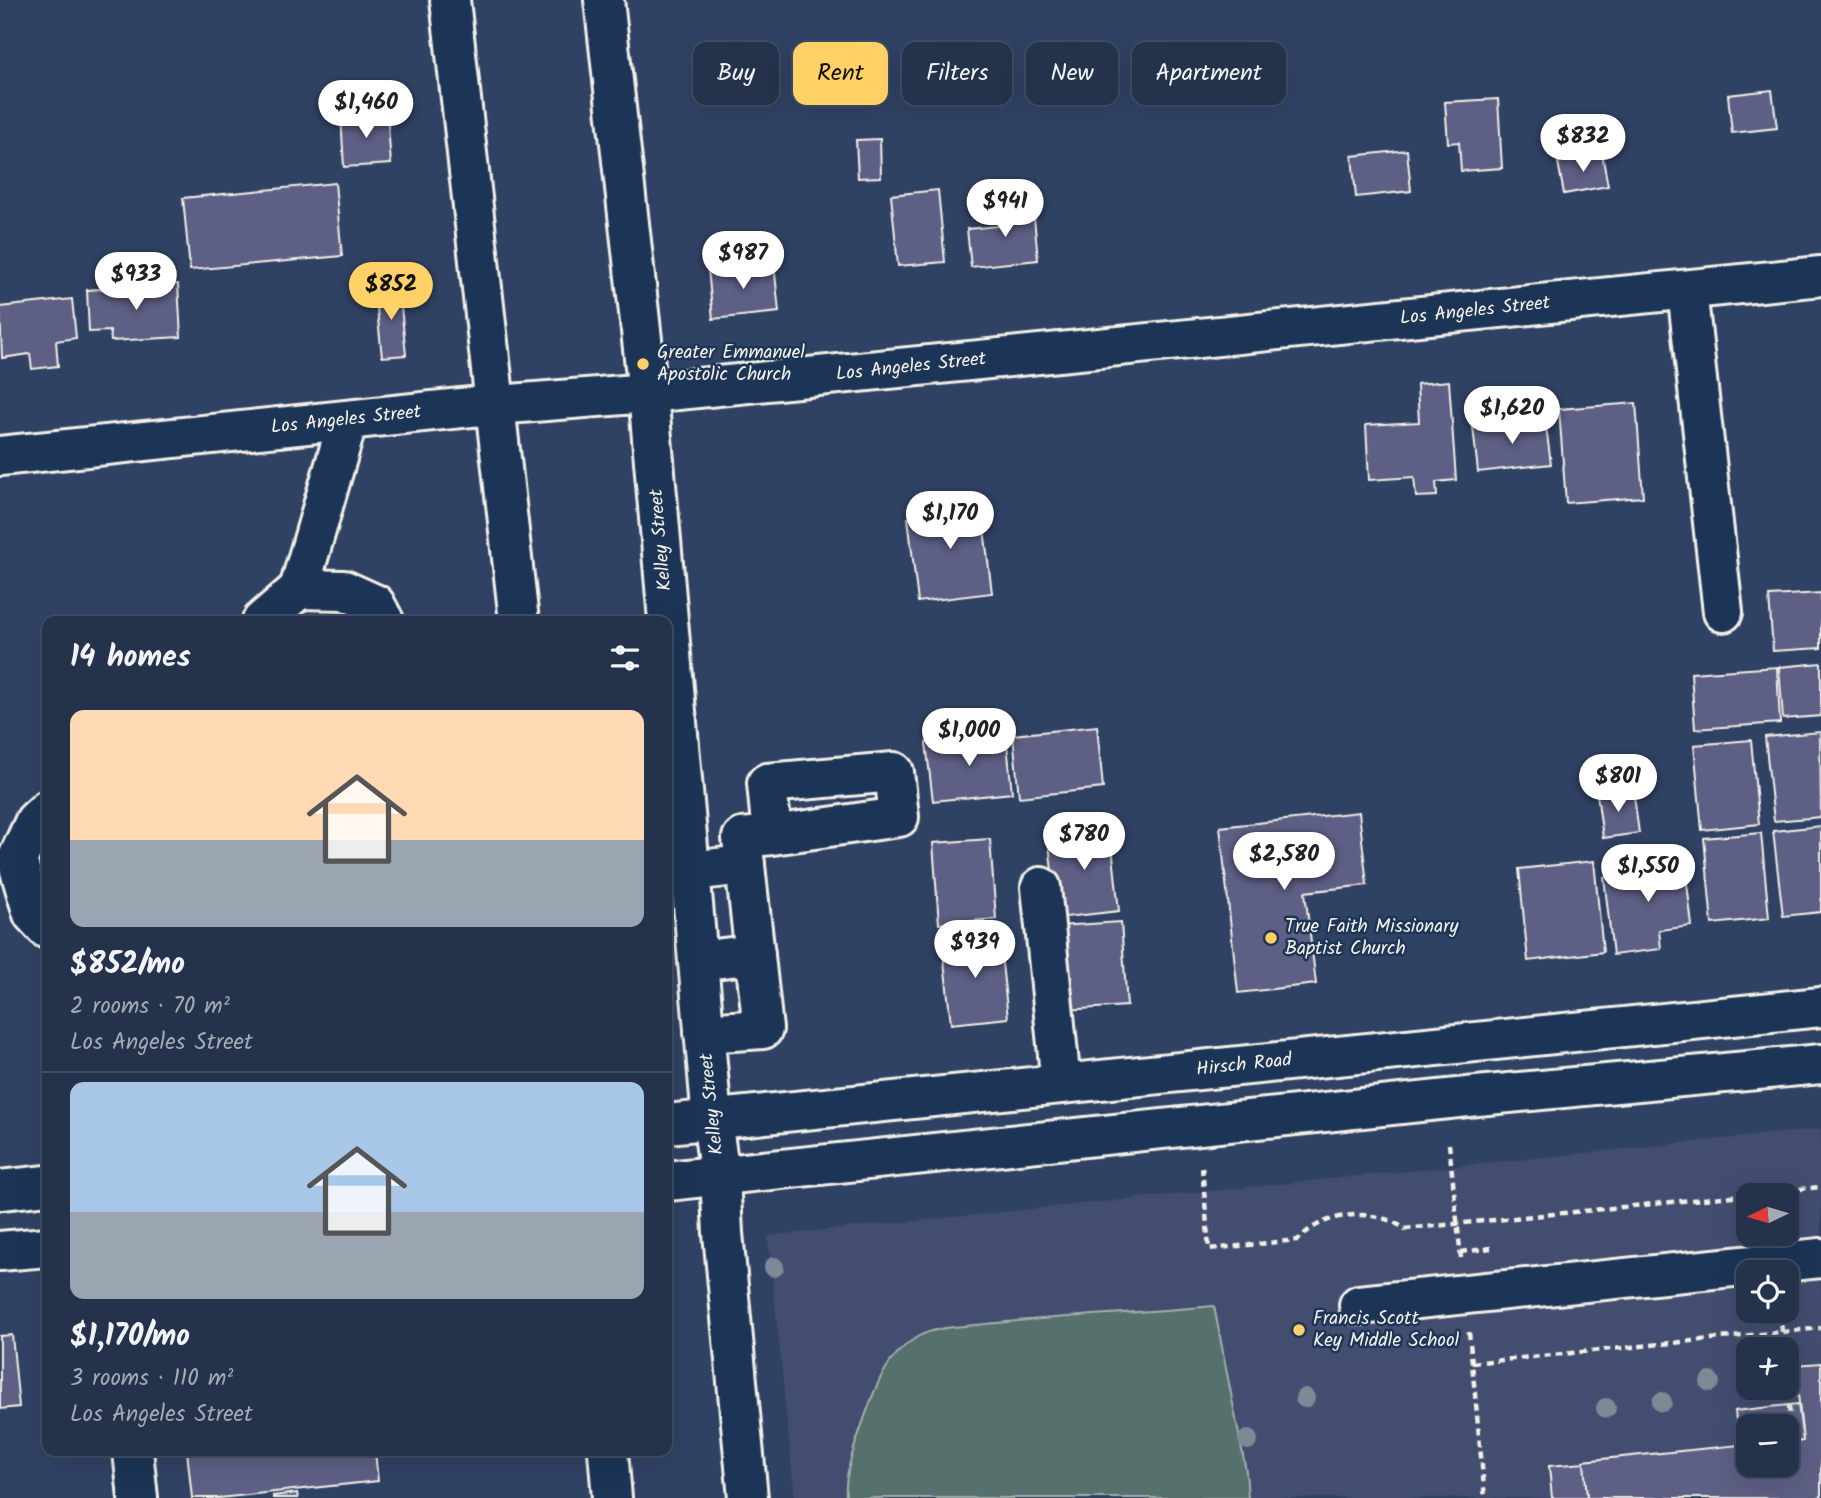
<!DOCTYPE html>
<html lang="en">
<head>
<meta charset="utf-8">
<style>
	body { margin:0; font-family:Kalam,sans-serif; background:#303e55; color:#f1f3f6; height:100vh; display:flex; flex-direction:column; font-size:26px; white-space:nowrap }
	* { box-sizing:border-box; margin:0 }
	p { font-size:23px; color:#a3aab5 }
	.icon { flex:none; width:38px; height:38px; fill:none; stroke:currentColor; stroke-width:2; stroke-linecap:round; stroke-linejoin:round }
	.map { position:relative; flex:1; overflow:hidden }
	.details { position:absolute; left:42px; top:616px; width:630px; height:840px; display:flex; flex-direction:column; background:#24324b; border-radius:14px; box-shadow:0 7px 28px #0002,0 0 0 2px #414d63 }
	.details>* { flex:none }
	.guide { position:absolute; left:693px; top:42px; width:665px; height:63px; display:flex; gap:14px }
	.needle { width:46px; rotate:265deg }
	.tools { position:absolute; left:1736px; top:1183px; display:grid; gap:14px }
	.tools a { display:grid; place-items:center; width:63px; height:63px; border-radius:14px; background:#24324b; box-shadow:0 7px 28px #0002,0 0 0 2px #414d63; font-size:35px }
	.price { position:absolute; translate:-50% -60px; padding:0 16px; border-radius:24px; background:#fff; color:#222; font-size:23px; line-height:46px; filter:drop-shadow(0 2px 4px #0008) }
	.price::after { content:''; position:absolute; left:50%; top:42px; width:21px; height:16px; margin-left:-10px; background:inherit; clip-path:polygon(0 0,100% 0,50% 100%) }
	.price.on { background:#ffd166; color:#111 }
	ul { padding:0; list-style:none }
	li { display:grid; align-content:center; gap:14px; height:371px; padding:0 28px }
	li+li { border-top:2px solid #414d63 }
	li span { display:grid; place-items:center; height:217px; border-radius:14px; color:#555 }
	li>.icon { margin-inline-start:auto }
	span .icon { width:126px; height:126px; fill:#fffc; stroke-width:1 }
	li b { font-size:30px }
	h2 { display:flex; justify-content:space-between; align-items:center; height:84px; padding:0 28px; font-size:30px }
	.pill { padding:0 24px; border-radius:14px; background:#24324b; box-shadow:0 7px 28px #0002,0 0 0 2px #414d63; font-size:24px; line-height:63px }
	.pill.on { background:#ffd166; color:#111 }
	.map>svg:first-child { display:block }
	.built { fill:#424e70; fill-rule:evenodd }
	.green { fill:#55706d; stroke:#a4b0aa; stroke-width:2 }
	.building { fill:#5d5f84; stroke:#f4f1e8; stroke-width:2 }
	.lines { fill:none; stroke-linecap:round; stroke-linejoin:round }
	.minor-casing { stroke:#f4f1e8; stroke-width:44 }
	.major-casing { stroke:#f4f1e8; stroke-width:44 }
	.path { stroke:#f4f1e8; stroke-width:4.5; stroke-dasharray:7 5; stroke-linecap:butt }
	.minor { stroke:#1d3557; stroke-width:38 }
	.major { stroke:#1d3557; stroke-width:38 }
	.tree { fill:#7d8a95 }
	.poi-dot { fill:#ffd166; stroke:#1d3557; stroke-width:2.5 }
	.labels { text-anchor:middle; dominant-baseline:central; stroke-width:5; stroke-linejoin:round; paint-order:stroke }
	.street-label { font-size:19px; fill:#f4f1e8; stroke:#1d3557 }
	.poi-label { font-size:19px; fill:#f4f1e8; stroke:#1d3557; text-anchor:start }
</style>
</head>
<body>
<div class="map">
<svg width="1821" height="1498" viewBox="0 0 1821 1498">
	<rect width="100%" height="100%" fill="#304264"/>
	<filter id="ink" filterUnits="userSpaceOnUse"><feTurbulence type="fractalNoise" baseFrequency=".0143" numOctaves="2"/><feDisplacementMap in="SourceGraphic" scale="14" xChannelSelector="R" yChannelSelector="G"/><feConvolveMatrix kernelMatrix="1 2 1 2 8 2 1 2 1" color-interpolation-filters="sRGB"/></filter>
	<g filter="url(#ink)">
		<!-- built -->
		<path class="built" d="M1821 1129V1498H795L768 1236ZM1748 1195H1787V1234H1748ZM1748 1272H1787V1311H1748ZM1748 1349H1787V1388H1748ZM1748 1426H1787V1465H1748Z"/>
		<!-- green -->
		<path class="green" d="M1214 1306 1246 1471 1248 1498H846C844 1474 854 1448 862 1425 874 1391 884 1357 917 1337 936 1326 963 1327 985 1324 1061 1316 1138 1313 1214 1306Z"/>
		<!-- building -->
		<g class="building">
			<path d="M1772 90 1777 128 1732 133 1728 95Z"/>
			<path d="M1498 99 1502 168 1461 171 1459 142 1448 143 1445 102Z"/>
			<path d="M387 112 391 164 344 167 341 115Z"/>
			<path d="M880 139 881 177 858 178 856 140Z"/>
			<path d="M1407 150 1411 191 1356 197 1352 156Z"/>
			<path d="M1602 154 1608 186 1564 194 1558 162Z"/>
			<path d="M335 183 342 256 190 270 183 198Z"/>
			<path d="M938 190 945 262 898 266 891 195Z"/>
			<path d="M1033 206 1038 260 971 267 967 229 998 226 997 210Z"/>
			<path d="M774 263 779 312 713 319 708 269Z"/>
			<path d="M178 284 181 337 111 341 110 331 89 332 87 290Z"/>
			<path d="M399 287 406 355 382 357 375 290Z"/>
			<path d="M72 299 76 338 56 341 58 366 32 369 30 354 2 358 0 307Z"/>
			<path d="M1449 381 1456 480 1436 482 1437 496 1416 497 1414 477 1369 480 1366 425 1419 422 1417 384Z"/>
			<path d="M1636 403 1643 497 1566 503 1559 409Z"/>
			<path d="M1545 419 1551 464 1478 472 1473 427Z"/>
			<path d="M980 497 992 593 918 602 908 518 933 515 931 503Z"/>
			<path d="M1821 593V648L1773 651 1769 596Z"/>
			<path d="M1821 663V716L1783 719 1779 667Z"/>
			<path d="M1777 667 1780 723 1695 729 1691 673Z"/>
			<path d="M1097 726 1103 788 1019 797 1013 735Z"/>
			<path d="M1820 732 1821 817 1774 821 1765 737Z"/>
			<path d="M1006 734 1012 793 933 801 926 743Z"/>
			<path d="M1751 740 1759 824 1702 830 1694 745Z"/>
			<path d="M1633 789 1639 833 1603 838 1597 794Z"/>
			<path d="M1359 812 1367 885 1305 892 1316 984 1238 993 1220 827Z"/>
			<path d="M1821 826V912L1783 916 1773 831Z"/>
			<path d="M1110 827 1119 911 1057 918 1048 834Z"/>
			<path d="M1761 833 1769 918 1712 924 1704 838Z"/>
			<path d="M990 839 996 919 939 924 933 843Z"/>
			<path d="M1683 849 1692 926 1659 930 1661 949 1613 955 1604 877 1659 871 1656 852Z"/>
			<path d="M1594 861 1603 952 1528 961 1519 869Z"/>
			<path d="M1121 922 1127 1006 1065 1010 1059 926Z"/>
			<path d="M999 936 1008 1018 951 1024 942 943Z"/>
			<path d="M12 1335 19 1407 0 1409V1336Z"/>
			<path d="M1821 1363V1498H1587L1583 1461 1739 1445V1448L1748 1447V1465H1787V1443L1803 1441 1795 1365Z"/>
			<path d="M1798 1404 1803 1441 1787 1443V1426H1748V1447L1739 1448 1735 1411Z"/>
			<path d="M187 1451H375L378 1481 219 1498H192Z"/>
			<path d="M1584 1463 1587 1498H1552L1549 1466Z"/>
			<path d="M297 1493 298 1498H273V1496Z"/>
		</g>
		<g class="lines">
			<defs>
				<g id="minor">
					<path d="M1687 290 1723 612"/>
					<path d="M0 456 471 407 648 393 1821 276"/>
					<path d="M299 589 348 420"/>
					<path d="M262 621 299 589 344 590 375 604 384 621"/>
					<path d="M47 810 35 821 17 860 33 914 47 929"/>
					<path d="M690 871 745 865"/>
					<path d="M1041 887 1061 1084"/>
					<path d="M698 961 755 954"/>
					<path d="M704 1033 763 1029 742 838 772 835 899 817 894 772 767 783 772 835"/>
					<path d="M1359 1305 1821 1258"/>
					<path d="M133 1451 138 1498"/>
				</g>
				<g id="major">
					<path d="M450 0 519 621"/>
					<path d="M604 0 648 393 712 1120 720 1176 723 1233 748 1498"/>
					<path d="M667 1124 1821 1007"/>
					<path d="M667 1181 1477 1096 1821 1064"/>
					<path d="M0 1190 47 1185"/>
					<path d="M0 1251 47 1247"/>
					<path d="M608 1451 612 1498"/>
				</g>
			</defs>
			<!-- minor casing -->
			<use href="#minor" class="minor-casing"/>
			<!-- major casing -->
			<use href="#major" class="major-casing"/>
			<!-- path -->
			<g class="path">
				<path d="M1449 1144 1461 1258"/>
				<path d="M1202 1167 1209 1249 1298 1240C1324 1211 1375 1207 1405 1229L1821 1187"/>
				<path d="M1461 1252 1491 1248"/>
				<path d="M1780 1313 1784 1349"/>
				<path d="M1469 1332 1485 1498"/>
				<path d="M1472 1363 1821 1328"/>
				<path d="M1787 1382 1792 1442"/>
			</g>
			<!-- minor -->
			<use href="#minor" class="minor"/>
			<!-- major -->
			<use href="#major" class="major"/>
		</g>
		<!-- trees -->
		<g class="tree">
			<circle cx="774" cy="1267" r="10"/>
			<circle cx="1710" cy="1382" r="10"/>
			<circle cx="1305" cy="1398" r="10"/>
			<circle cx="1662" cy="1402" r="10"/>
			<circle cx="1606" cy="1408" r="10"/>
			<circle cx="1248" cy="1440" r="10"/>
		</g>
	</g>
	<!-- markers -->
	<g class="poi-dot">
		<circle cx="643" cy="364" r="7"/>
		<circle cx="1271" cy="938" r="7"/>
		<circle cx="1299" cy="1330" r="7"/>
	</g>
	<g class="labels">
		<!-- street labels -->
		<g class="street-label">
			<text transform="translate(1475 311) rotate(-6)">Los Angeles Street</text>
			<text transform="translate(911 367) rotate(-6)">Los Angeles Street</text>
			<text transform="translate(346 420) rotate(-6)">Los Angeles Street</text>
			<text transform="translate(661 540) rotate(-95)">Kelley Street</text>
			<text transform="translate(1244 1065) rotate(-6)">Hirsch Road</text>
			<text transform="translate(712 1104) rotate(-96)">Kelley Street</text>
		</g>
		<!-- poi labels -->
		<g class="poi-label">
			<text x="657" y="353">Greater Emmanuel<tspan x="657" dy="22">Apostolic Church</tspan></text>
			<text x="1285" y="927">True Faith Missionary<tspan x="1285" dy="22">Baptist Church</tspan></text>
			<text x="1313" y="1319">Francis Scott<tspan x="1313" dy="22">Key Middle School</tspan></text>
		</g>
	</g>
</svg>
<div class="tools">
<a><svg class="needle" viewBox="-14 -14 28 28"><path d="M0-13l5 13h-10z" fill="#e53935"/><path d="M0 13l5-13h-10z" fill="#a3aab5"/></svg></a>
<a><svg class="icon" aria-label="locate" viewBox="0 0 24 24"><circle cx="12" cy="12" r="6"/><path d="M12 2v4M12 18v4M2 12h4M18 12h4"/></svg></a>
<a>+</a>
<a>−</a>
</div>
<b class="price" style="left:366px;top:140px">$1,460</b>
<b class="price" style="left:1583px;top:174px">$832</b>
<b class="price" style="left:1005px;top:239px">$941</b>
<b class="price" style="left:743px;top:291px">$987</b>
<b class="price" style="left:136px;top:312px">$933</b>
<b class="price on" style="left:391px;top:322px">$852</b>
<b class="price" style="left:1512px;top:446px">$1,620</b>
<b class="price" style="left:950px;top:551px">$1,170</b>
<b class="price" style="left:969px;top:768px">$1,000</b>
<b class="price" style="left:1618px;top:814px">$801</b>
<b class="price" style="left:1084px;top:872px">$780</b>
<b class="price" style="left:1284px;top:892px">$2,580</b>
<b class="price" style="left:1648px;top:904px">$1,550</b>
<b class="price" style="left:975px;top:980px">$939</b>
<div class="guide">
<a class="pill">Buy</a>
<a class="pill on">Rent</a>
<a class="pill">Filters</a>
<a class="pill">New</a>
<a class="pill">Apartment</a>
</div>
<section class="details">
<h2>14 homes<svg class="icon" aria-label="filters" viewBox="0 0 24 24"><path d="M4 7h16M4 17h16"/><circle cx="9" cy="7" r="2"/><circle cx="15" cy="17" r="2"/></svg></h2>
<ul>
<li><span style="background:linear-gradient(#ffd9b3 60%,#9aa5b1 0)"><svg class="icon" aria-label="home" viewBox="0 0 24 24"><path d="M3 11l9-7 9 7M6 9v11h12V9"/></svg></span><div><b>$852/mo</b><p>2 rooms · 70 m²</p><p>Los Angeles Street</p></div></li>
<li><span style="background:linear-gradient(#a9c7e8 60%,#9aa5b1 0)"><svg class="icon" aria-label="home" viewBox="0 0 24 24"><path d="M3 11l9-7 9 7M6 9v11h12V9"/></svg></span><div><b>$1,170/mo</b><p>3 rooms · 110 m²</p><p>Los Angeles Street</p></div></li>
</ul>
</section>
</div>
</body>
</html>
